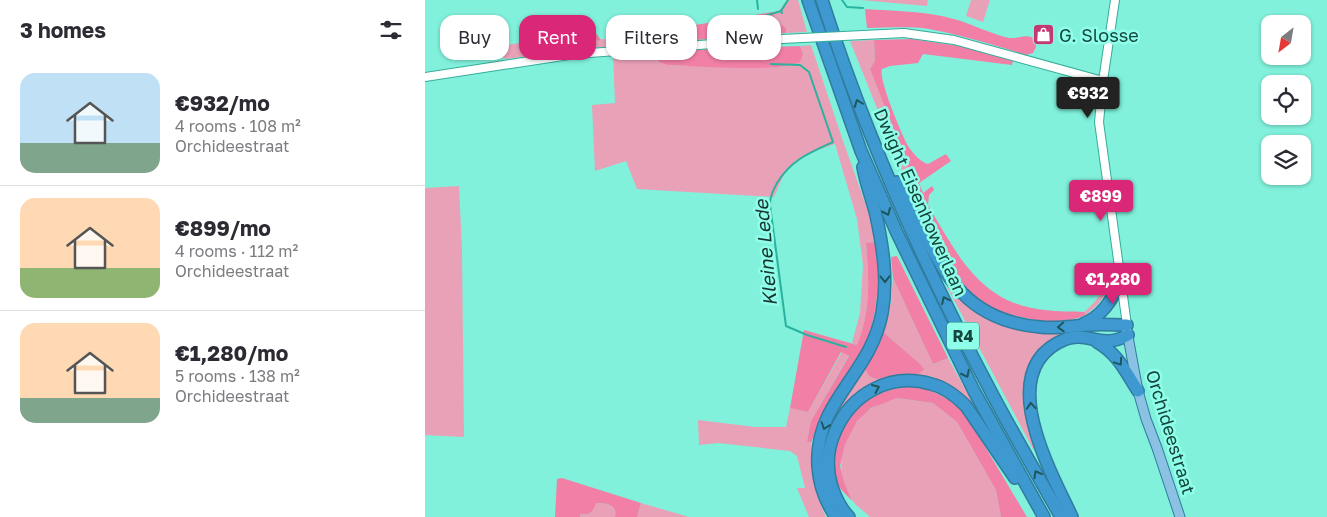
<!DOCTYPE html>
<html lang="en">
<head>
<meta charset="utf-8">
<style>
	body { margin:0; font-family:"Golos Text",sans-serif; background:#f7f7f7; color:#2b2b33; height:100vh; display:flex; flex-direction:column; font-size:19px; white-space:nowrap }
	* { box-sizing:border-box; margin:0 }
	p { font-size:16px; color:#7c7c81 }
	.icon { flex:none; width:28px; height:28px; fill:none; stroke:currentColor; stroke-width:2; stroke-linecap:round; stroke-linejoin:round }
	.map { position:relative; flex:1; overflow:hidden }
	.panel { display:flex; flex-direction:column; background:#fff; width:425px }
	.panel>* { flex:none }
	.hud { position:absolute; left:15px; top:15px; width:475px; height:45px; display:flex; gap:10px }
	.needle { width:32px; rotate:211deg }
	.fabs { position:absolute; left:836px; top:15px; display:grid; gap:10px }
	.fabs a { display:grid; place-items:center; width:50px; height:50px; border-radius:10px; background:#fff; box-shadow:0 1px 4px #0004; font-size:25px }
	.price { position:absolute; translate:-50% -42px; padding:0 11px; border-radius:5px; background:#db2777; color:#fff; font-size:16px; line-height:32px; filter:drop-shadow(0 1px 2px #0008) }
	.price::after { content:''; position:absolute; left:50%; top:30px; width:15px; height:11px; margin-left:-8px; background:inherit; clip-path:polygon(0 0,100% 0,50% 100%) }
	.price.current { background:#222; color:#fff }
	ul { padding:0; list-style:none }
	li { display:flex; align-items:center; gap:15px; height:125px; padding:0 20px }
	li+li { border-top:1px solid #e1e1e2 }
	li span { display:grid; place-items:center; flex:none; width:140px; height:100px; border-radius:15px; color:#555 }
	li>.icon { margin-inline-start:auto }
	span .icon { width:60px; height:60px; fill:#fffc; stroke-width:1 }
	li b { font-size:21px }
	h2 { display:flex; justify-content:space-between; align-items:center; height:60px; padding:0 20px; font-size:21px }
	.chip { padding:0 18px; border-radius:15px; background:#fff; box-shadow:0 1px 4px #0004; font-size:18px; line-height:45px }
	.chip.current { background:#db2777; color:#fff }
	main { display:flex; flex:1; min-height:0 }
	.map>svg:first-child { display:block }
	.green { fill:#e9a1b7 }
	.forest { fill:#f27fa6 }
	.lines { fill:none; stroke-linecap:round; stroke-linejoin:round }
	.stream { stroke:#29b39e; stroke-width:2 }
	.tertiary-casing { stroke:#35ad99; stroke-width:10 }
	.primary-casing { stroke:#307c9e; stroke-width:11 }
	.motorway-casing { stroke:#307c9e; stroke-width:14 }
	.tertiary { stroke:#fff; stroke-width:8 }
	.primary { stroke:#8bc2e3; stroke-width:9 }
	.motorway { stroke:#3e99d1; stroke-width:11 }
	.tertiary-bridge-casing { stroke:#35ad99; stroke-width:10; stroke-linecap:butt }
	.tertiary-bridge { stroke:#fff; stroke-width:8 }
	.oneway { stroke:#1d575b }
	.labels { text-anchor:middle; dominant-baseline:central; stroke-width:5; stroke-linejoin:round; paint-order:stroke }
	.shield { fill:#8fffe9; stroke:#3a7e71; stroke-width:1 }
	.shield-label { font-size:16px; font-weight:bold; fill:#15463e }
	.poi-label { font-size:18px; fill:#15463e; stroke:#8fffe9; text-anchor:start }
	.street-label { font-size:18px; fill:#15463e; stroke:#8fffe9 }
	.water-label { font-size:19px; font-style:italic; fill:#17332e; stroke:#8fffe9 }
</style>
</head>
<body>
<main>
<section class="panel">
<h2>3 homes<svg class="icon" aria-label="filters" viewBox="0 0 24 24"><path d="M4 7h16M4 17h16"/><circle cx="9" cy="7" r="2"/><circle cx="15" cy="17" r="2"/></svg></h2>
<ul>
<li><span style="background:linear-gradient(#bfe0f5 70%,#7fa58c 0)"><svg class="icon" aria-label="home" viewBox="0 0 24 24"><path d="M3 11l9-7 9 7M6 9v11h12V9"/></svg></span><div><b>€932/mo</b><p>4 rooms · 108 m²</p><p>Orchideestraat</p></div></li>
<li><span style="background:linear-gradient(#ffd9b3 70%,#8fb573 0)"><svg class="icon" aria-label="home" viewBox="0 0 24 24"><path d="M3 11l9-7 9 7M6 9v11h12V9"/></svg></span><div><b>€899/mo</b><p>4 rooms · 112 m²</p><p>Orchideestraat</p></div></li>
<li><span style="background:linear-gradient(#ffd9b3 75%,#7fa58c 0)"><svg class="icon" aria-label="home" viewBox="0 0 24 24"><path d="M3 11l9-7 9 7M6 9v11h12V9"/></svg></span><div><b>€1,280/mo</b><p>5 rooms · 138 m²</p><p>Orchideestraat</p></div></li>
</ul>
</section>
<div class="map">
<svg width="902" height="517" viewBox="0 0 902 517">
	<rect width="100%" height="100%" fill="#81f1dc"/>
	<!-- green -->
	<g class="green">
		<path d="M362 0H373L382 32 361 33V28L350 20 348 12 354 11Z"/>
		<path d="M436 0H503L502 6Z"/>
		<path d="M546 0H565L558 22 541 16Z"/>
		<path d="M143 34C144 43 144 48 134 52L81 59 74 56 72 47Z"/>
		<path d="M216 34 217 44 156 49 150 46V43Z"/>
		<path d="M449 40 450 61 445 69 487 177 484 188 425 41Z"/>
		<path d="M386 45 418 141 444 214 450 242 441 243C444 279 446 312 432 345L427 343 435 313 438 265 432 219 410 144C397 148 376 156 366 165 358 173 354 187 349 197L212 189 201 161 170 171 167 105 190 103 188 55 233 51V57L243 65 305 67H341L368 65 378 54 375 46Z"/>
		<path d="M34 186 37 250 39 437 0 435V188Z"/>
		<path d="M681 273 687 275C682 294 677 302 661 315L659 312C674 299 678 293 681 273Z"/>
		<path d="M468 278 508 364 523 358 549 405 547 406 535 392 505 376 503 378 437 391C416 406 409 427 399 450 399 421 424 394 440 370L445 377 452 379 497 366 458 332 466 302Z"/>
		<path d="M525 285C532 292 538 301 546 307 579 335 625 333 665 330V332C655 333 643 334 634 338 605 348 597 380 601 409 603 422 612 437 610 450L608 449 522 287Z"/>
		<path d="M417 352 424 355 386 421 382 441 386 443C386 472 389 491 401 517H384L372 488H380L372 456 365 451 293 443 274 445 273 420 330 427H361L365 408 383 412Z"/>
		<path d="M472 398 508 403 532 422 571 490 576 517H445C440 512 432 507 428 501 406 474 417 425 447 408 454 403 464 401 472 398Z"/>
		<path d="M170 503C180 503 193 504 190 517H155L154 514C165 515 167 514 170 503Z"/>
		<path d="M216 503 264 517H212Z"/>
	</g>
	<!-- forest -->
	<g class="forest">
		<path d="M440 9C469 11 500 11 529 19 547 24 566 34 584 38 594 39 601 33 610 39L611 47 608 53 601 55C569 45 537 35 504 29 483 26 462 28 442 28Z"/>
		<path d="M348 12 350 20 361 28V33L217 44 216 34Z"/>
		<path d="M161 26 167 28 176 40 150 43 148 34 150 30Z"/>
		<path d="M486 39 541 47 588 60 587 65 498 54 493 63 465 66 457 69C453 79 477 135 483 146 488 153 495 162 503 164L521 154 526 161 494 183 498 193 507 186 509 190 504 195 503 205C532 254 555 304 620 310 633 312 646 311 659 312L661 315C642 323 621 323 601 318 591 316 581 314 572 310 527 290 505 230 484 188L487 177 445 69 450 61 449 40Z"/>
		<path d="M375 46 378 54 375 62C348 73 275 66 243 65L234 62 233 51Z"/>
		<path d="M450 242C455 283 454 318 435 355 429 367 421 377 414 388 402 405 393 423 386 443L382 441 386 421 424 356 416 352 383 412 365 408 379 330 432 345C446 311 444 279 441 243Z"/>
		<path d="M472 256 523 358 508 364 468 278 466 257Z"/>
		<path d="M458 332 495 364 499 369 494 374 452 379 445 377 440 370Z"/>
		<path d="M488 386C511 391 528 399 543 418L602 517H576L571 490 532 422 508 403 472 398 446 408 432 421 420 444 415 466 419 482 427 501C423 496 415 490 412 483 401 458 416 419 437 403 453 392 469 388 488 386Z"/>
		<path d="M137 478 216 503 212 517H190C193 504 180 503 171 503 167 513 166 515 155 514V517H130L132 479Z"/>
	</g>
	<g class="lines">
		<!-- stream -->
		<g class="stream">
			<path d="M332 0 333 9"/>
			<path d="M417 0 422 7 438 8"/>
			<path d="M357 13 356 11 363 0"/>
			<path d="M336 17 356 11"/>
			<path d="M346 64 375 65 384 72 408 142C384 153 366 160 352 183 348 191 345 196 345 205L361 326 382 335 421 347"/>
		</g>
		<defs>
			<g id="tertiary">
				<path d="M690 0 678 81 674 122 702 325"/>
				<path d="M479 33 529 40 678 81"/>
				<path d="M0 77 151 54 357 39"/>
			</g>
			<path id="primary" d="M702 331 713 391 721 419 732 448 755 517"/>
			<g id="motorway">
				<path d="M383 0 436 151 472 233 549 391 619 517"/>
				<path d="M397 0C440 134 498 264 564 388 587 432 612 474 636 517"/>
				<path d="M472 182C512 247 521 319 615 327 631 329 647 326 664 325 676 324 689 325 702 325"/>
				<path d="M658 324C678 316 686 300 696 282"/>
				<path d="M672 342C694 355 700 371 713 391"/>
				<path d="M411 517C390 487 387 449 403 416 421 380 449 356 457 313 463 280 458 247 451 215 447 199 441 184 438 167"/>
				<path d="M424 517C415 508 411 499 407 487 401 468 402 450 410 432 426 394 465 372 506 384 520 387 531 396 541 406L590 478"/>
				<path d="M647 517C625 470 567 368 641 339 663 331 676 350 703 335"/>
			</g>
		</defs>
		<!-- tertiary casing -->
		<use href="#tertiary" class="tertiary-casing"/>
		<!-- primary casing -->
		<use href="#primary" class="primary-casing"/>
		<!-- motorway casing -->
		<use href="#motorway" class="motorway-casing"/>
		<!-- tertiary -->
		<use href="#tertiary" class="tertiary"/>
		<!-- primary -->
		<use href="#primary" class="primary"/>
		<!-- motorway -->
		<use href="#motorway" class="motorway"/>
		<defs>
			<path id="tertiary-bridge" d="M357 39 479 33"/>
		</defs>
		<!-- tertiary-bridge casing -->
		<use href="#tertiary-bridge" class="tertiary-bridge-casing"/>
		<!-- tertiary-bridge -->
		<use href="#tertiary-bridge" class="tertiary-bridge"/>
	</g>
	<!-- one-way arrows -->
	<defs><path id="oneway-chevron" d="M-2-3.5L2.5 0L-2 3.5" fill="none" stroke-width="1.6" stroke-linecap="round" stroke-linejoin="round" transform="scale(1.25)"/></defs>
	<g class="oneway">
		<use href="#oneway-chevron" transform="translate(433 103) rotate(-111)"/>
		<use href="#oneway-chevron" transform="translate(462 212) rotate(66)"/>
		<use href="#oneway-chevron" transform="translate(460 279) rotate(89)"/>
		<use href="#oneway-chevron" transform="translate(520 300) rotate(-116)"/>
		<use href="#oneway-chevron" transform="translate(636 327) rotate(177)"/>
		<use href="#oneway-chevron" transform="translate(694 362) rotate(56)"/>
		<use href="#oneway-chevron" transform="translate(541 374) rotate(63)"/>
		<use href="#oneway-chevron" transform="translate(451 388) rotate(-24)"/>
		<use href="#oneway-chevron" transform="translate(606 406) rotate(-94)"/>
		<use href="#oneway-chevron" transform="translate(400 426) rotate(109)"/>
		<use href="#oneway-chevron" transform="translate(612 474) rotate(-119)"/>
	</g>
	<!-- icons -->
	<defs>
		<symbol id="shop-square" viewBox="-11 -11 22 22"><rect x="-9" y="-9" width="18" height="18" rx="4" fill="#c33972" stroke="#8fffe9"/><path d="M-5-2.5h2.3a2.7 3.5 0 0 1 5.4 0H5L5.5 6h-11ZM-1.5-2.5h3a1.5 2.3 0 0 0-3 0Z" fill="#fff"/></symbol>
	</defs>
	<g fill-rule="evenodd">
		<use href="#shop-square" x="606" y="22" width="25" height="25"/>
	</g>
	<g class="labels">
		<!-- shield labels -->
		<rect class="shield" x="522" y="322.5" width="32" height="27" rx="4"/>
		<g class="shield-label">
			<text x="538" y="336">R4</text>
		</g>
		<!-- poi labels -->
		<g class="poi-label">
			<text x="634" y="35">G. Slosse</text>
		</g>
		<!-- street labels -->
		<g class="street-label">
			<text transform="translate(496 202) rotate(66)">Dwight Eisenhowerlaan</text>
			<text transform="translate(746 432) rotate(73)">Orchideestraat</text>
		</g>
		<!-- water labels -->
		<g class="water-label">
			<text transform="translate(340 253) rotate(-95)">Kleine Lede</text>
		</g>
	</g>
</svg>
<div class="fabs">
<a><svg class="needle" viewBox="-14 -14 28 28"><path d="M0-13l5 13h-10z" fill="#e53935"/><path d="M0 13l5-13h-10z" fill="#7c7c81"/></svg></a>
<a><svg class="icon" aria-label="locate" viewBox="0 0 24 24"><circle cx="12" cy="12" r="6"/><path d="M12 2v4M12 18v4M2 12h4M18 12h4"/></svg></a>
<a><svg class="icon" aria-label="layers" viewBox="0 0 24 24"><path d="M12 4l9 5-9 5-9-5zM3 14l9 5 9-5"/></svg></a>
</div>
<b class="price current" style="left:663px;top:119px">€932</b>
<b class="price" style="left:676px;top:222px">€899</b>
<b class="price" style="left:688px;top:305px">€1,280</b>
<div class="hud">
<a class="chip">Buy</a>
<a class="chip current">Rent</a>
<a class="chip">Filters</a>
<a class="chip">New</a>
</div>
</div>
</main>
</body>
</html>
